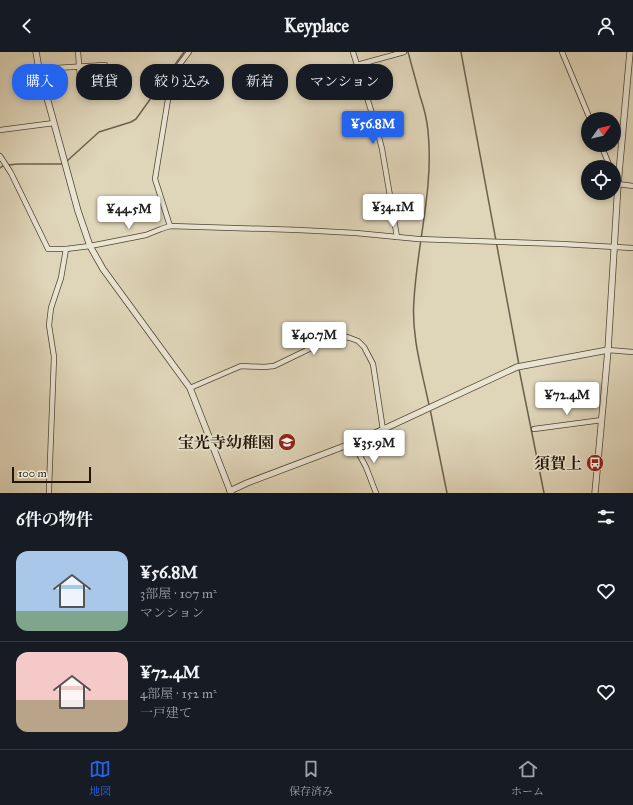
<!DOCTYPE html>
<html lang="ja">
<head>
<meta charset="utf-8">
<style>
	body { margin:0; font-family:"IM FELL Great Primer","Noto Serif JP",serif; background:#242831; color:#f1f3f6; height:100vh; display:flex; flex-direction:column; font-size:15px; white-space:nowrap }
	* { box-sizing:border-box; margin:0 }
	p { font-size:13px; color:#9ea1a6 }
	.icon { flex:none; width:22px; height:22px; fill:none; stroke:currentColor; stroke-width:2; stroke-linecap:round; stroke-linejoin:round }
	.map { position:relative; height:441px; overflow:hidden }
	.drawer { display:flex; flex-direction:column; background:#171b24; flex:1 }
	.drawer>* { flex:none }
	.top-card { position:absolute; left:12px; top:12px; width:400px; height:36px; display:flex; gap:8px }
	.needle { width:26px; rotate:56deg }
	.fabs { position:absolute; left:581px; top:60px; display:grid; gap:8px }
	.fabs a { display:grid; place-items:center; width:40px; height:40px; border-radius:50%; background:#171b24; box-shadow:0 2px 6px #0003; font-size:20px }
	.scale { position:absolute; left:12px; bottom:10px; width:79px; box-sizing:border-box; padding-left:4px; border:2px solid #211506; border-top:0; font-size:11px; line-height:14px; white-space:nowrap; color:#211506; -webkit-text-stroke:3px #eae4d2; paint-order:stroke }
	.price { position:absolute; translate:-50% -34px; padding:0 9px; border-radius:4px; background:#fff; color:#222; font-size:13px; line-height:26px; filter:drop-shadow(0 1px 2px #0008) }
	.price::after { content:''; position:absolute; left:50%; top:24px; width:12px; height:9px; margin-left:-6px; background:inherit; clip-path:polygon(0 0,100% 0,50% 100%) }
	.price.on { background:#2563eb; color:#fff }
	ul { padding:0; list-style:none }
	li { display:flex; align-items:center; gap:12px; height:100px; padding:0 16px }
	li+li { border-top:1px solid #363941 }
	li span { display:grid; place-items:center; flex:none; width:112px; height:80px; border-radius:12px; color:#555 }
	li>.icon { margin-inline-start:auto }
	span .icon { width:48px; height:48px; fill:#fffc; stroke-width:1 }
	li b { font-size:17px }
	h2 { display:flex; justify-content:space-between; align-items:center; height:48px; padding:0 16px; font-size:17px }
	.tag { padding:0 14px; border-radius:16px; background:#171b24; box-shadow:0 2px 6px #0003; font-size:14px; line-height:36px }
	.tag.on { background:#2563eb; color:#fff }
	header { display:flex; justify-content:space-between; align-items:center; height:52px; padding:0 16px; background:#171b24; font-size:18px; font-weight:700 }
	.tab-bar { display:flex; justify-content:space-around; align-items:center; height:56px; border-top:1px solid #363941; background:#171b24; font-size:11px; color:#9ea1a6 }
	.tab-bar a { display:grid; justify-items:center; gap:2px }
	.tab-bar .on { color:#2563eb }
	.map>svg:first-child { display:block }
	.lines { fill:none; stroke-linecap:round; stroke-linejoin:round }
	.stream { stroke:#6c614d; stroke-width:1.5 }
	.minor-casing { stroke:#504533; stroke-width:6 }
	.tertiary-casing { stroke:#504533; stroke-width:7 }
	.minor { stroke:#eae4d2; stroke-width:4.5 }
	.tertiary { stroke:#eae4d2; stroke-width:5.5 }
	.labels { text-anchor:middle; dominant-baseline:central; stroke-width:3.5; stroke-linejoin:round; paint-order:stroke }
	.poi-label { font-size:16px; font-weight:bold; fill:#211506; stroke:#eae4d2; text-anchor:end }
</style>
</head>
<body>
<header><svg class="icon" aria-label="back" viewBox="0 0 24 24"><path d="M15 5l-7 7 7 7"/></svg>Keyplace<svg class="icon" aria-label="person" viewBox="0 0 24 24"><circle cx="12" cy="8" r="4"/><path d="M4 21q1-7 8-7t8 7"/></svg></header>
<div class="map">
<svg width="633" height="441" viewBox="0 0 633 441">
	<rect width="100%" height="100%" fill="#dfd5b9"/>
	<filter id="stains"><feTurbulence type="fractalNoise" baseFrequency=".005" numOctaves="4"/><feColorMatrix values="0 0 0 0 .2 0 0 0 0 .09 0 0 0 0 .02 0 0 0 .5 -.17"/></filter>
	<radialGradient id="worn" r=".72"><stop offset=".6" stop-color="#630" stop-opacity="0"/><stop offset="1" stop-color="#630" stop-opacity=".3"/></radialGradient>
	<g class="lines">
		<!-- stream -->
		<g class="stream">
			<path d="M408 0C412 15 416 29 420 44 424 56 427 67 428 79 434 136 417 192 414 248 411 283 422 319 429 353"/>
			<path d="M461 0 519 313"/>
			<path d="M67 109 99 80 131 70 136 67 184 0"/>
			<path d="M8 113 18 112H62"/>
			<path d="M0 116 4 113"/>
			<path d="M519 317 544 441"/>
			<path d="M430 357 447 441"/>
		</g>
		<defs>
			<g id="minor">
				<path d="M78 0 80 25"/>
				<path d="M353 0 378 81 382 97 397 185"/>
				<path d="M562 0 590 67"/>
				<path d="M357 13 404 0"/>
				<path d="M39 17 105 13"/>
				<path d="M0 78 54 71"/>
				<path d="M601 93 610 115"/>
				<path d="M0 104 11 121 48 197H66L90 194 146 183 161 177 170 174 299 178 356 181 418 187 562 192 633 196"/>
				<path d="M614 124 618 132 633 134"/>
				<path d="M170 174 155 127 171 29 174 20 189 0"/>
				<path d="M608 298 633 300"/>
				<path d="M190 336 241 314 264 315 274 314 334 285 343 284 350 286 358 289 364 295 373 312 383 378"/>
				<path d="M534 377 602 368"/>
				<path d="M358 381 362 387"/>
				<path d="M353 391 366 415 376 441"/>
				<path d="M49 441V436L54 305 49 273 51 256 61 226 66 197"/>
			</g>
			<g id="tertiary">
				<path d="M36 0 39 17 54 71 78 159 90 194 103 217 190 336 231 441"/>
				<path d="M230 439 247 431 358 389 517 315 608 298"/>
				<path d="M595 441 608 298 618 132 630 0"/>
			</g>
		</defs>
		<!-- minor casing -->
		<use href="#minor" class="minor-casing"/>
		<!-- tertiary casing -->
		<use href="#tertiary" class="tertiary-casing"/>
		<!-- minor -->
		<use href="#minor" class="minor"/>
		<!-- tertiary -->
		<use href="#tertiary" class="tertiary"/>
	</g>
	<!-- icons -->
	<defs>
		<symbol id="school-disc" viewBox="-11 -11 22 22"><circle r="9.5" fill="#8f2418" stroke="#eae4d2"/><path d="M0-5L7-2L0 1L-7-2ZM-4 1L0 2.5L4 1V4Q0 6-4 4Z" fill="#fff"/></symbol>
		<symbol id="bus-disc" viewBox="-11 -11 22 22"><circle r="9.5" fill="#8f2418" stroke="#eae4d2"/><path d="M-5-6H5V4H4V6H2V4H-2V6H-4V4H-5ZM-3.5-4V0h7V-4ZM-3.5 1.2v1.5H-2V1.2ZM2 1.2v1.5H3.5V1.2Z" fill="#fff"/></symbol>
	</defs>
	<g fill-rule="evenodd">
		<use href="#school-disc" x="277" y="380" width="20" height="20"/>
		<use href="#bus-disc" x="585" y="401" width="20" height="20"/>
	</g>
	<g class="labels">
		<!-- poi labels -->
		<g class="poi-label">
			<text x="274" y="390">宝光寺幼稚園</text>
			<text x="582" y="411">須賀上</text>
		</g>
	</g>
	<rect width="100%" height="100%" filter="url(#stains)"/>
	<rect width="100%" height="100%" fill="url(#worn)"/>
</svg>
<div class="fabs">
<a><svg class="needle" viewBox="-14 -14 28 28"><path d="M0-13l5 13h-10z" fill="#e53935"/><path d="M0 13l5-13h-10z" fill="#9ea1a6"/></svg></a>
<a><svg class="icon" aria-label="locate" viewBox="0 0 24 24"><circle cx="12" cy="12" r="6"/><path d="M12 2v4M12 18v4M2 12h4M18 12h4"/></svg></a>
</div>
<div class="scale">100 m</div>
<b class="price on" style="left:373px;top:93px">¥56.8M</b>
<b class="price" style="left:393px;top:176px">¥34.1M</b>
<b class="price" style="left:129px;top:178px">¥44.5M</b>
<b class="price" style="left:314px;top:304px">¥40.7M</b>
<b class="price" style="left:567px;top:364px">¥72.4M</b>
<b class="price" style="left:374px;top:412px">¥35.9M</b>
<div class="top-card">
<a class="tag on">購入</a>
<a class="tag">賃貸</a>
<a class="tag">絞り込み</a>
<a class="tag">新着</a>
<a class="tag">マンション</a>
</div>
</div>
<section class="drawer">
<h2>6件の物件<svg class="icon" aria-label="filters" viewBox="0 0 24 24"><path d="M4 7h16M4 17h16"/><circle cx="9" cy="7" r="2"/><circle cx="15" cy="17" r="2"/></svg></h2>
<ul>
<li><span style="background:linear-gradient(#a9c7e8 75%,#7fa58c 0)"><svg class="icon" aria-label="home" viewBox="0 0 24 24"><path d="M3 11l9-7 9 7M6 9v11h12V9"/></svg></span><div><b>¥56.8M</b><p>3部屋 · 107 m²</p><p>マンション</p></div><svg class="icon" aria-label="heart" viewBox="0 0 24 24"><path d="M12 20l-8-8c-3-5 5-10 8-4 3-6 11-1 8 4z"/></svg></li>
<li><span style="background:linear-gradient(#f6c9c9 60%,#b9a48a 0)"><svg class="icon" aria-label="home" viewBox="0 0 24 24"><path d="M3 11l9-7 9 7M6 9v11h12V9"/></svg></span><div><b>¥72.4M</b><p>4部屋 · 152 m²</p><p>一戸建て</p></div><svg class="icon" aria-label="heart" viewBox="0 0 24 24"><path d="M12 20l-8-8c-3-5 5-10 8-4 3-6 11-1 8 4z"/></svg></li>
</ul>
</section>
<nav class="tab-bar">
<a class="on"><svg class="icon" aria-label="map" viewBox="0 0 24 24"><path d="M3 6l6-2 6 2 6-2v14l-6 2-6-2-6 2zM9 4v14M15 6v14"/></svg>地図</a>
<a><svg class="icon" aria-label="saved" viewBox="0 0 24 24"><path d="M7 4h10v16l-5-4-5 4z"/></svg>保存済み</a>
<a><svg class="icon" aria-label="home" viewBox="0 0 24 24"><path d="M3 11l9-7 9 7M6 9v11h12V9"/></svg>ホーム</a>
</nav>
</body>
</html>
